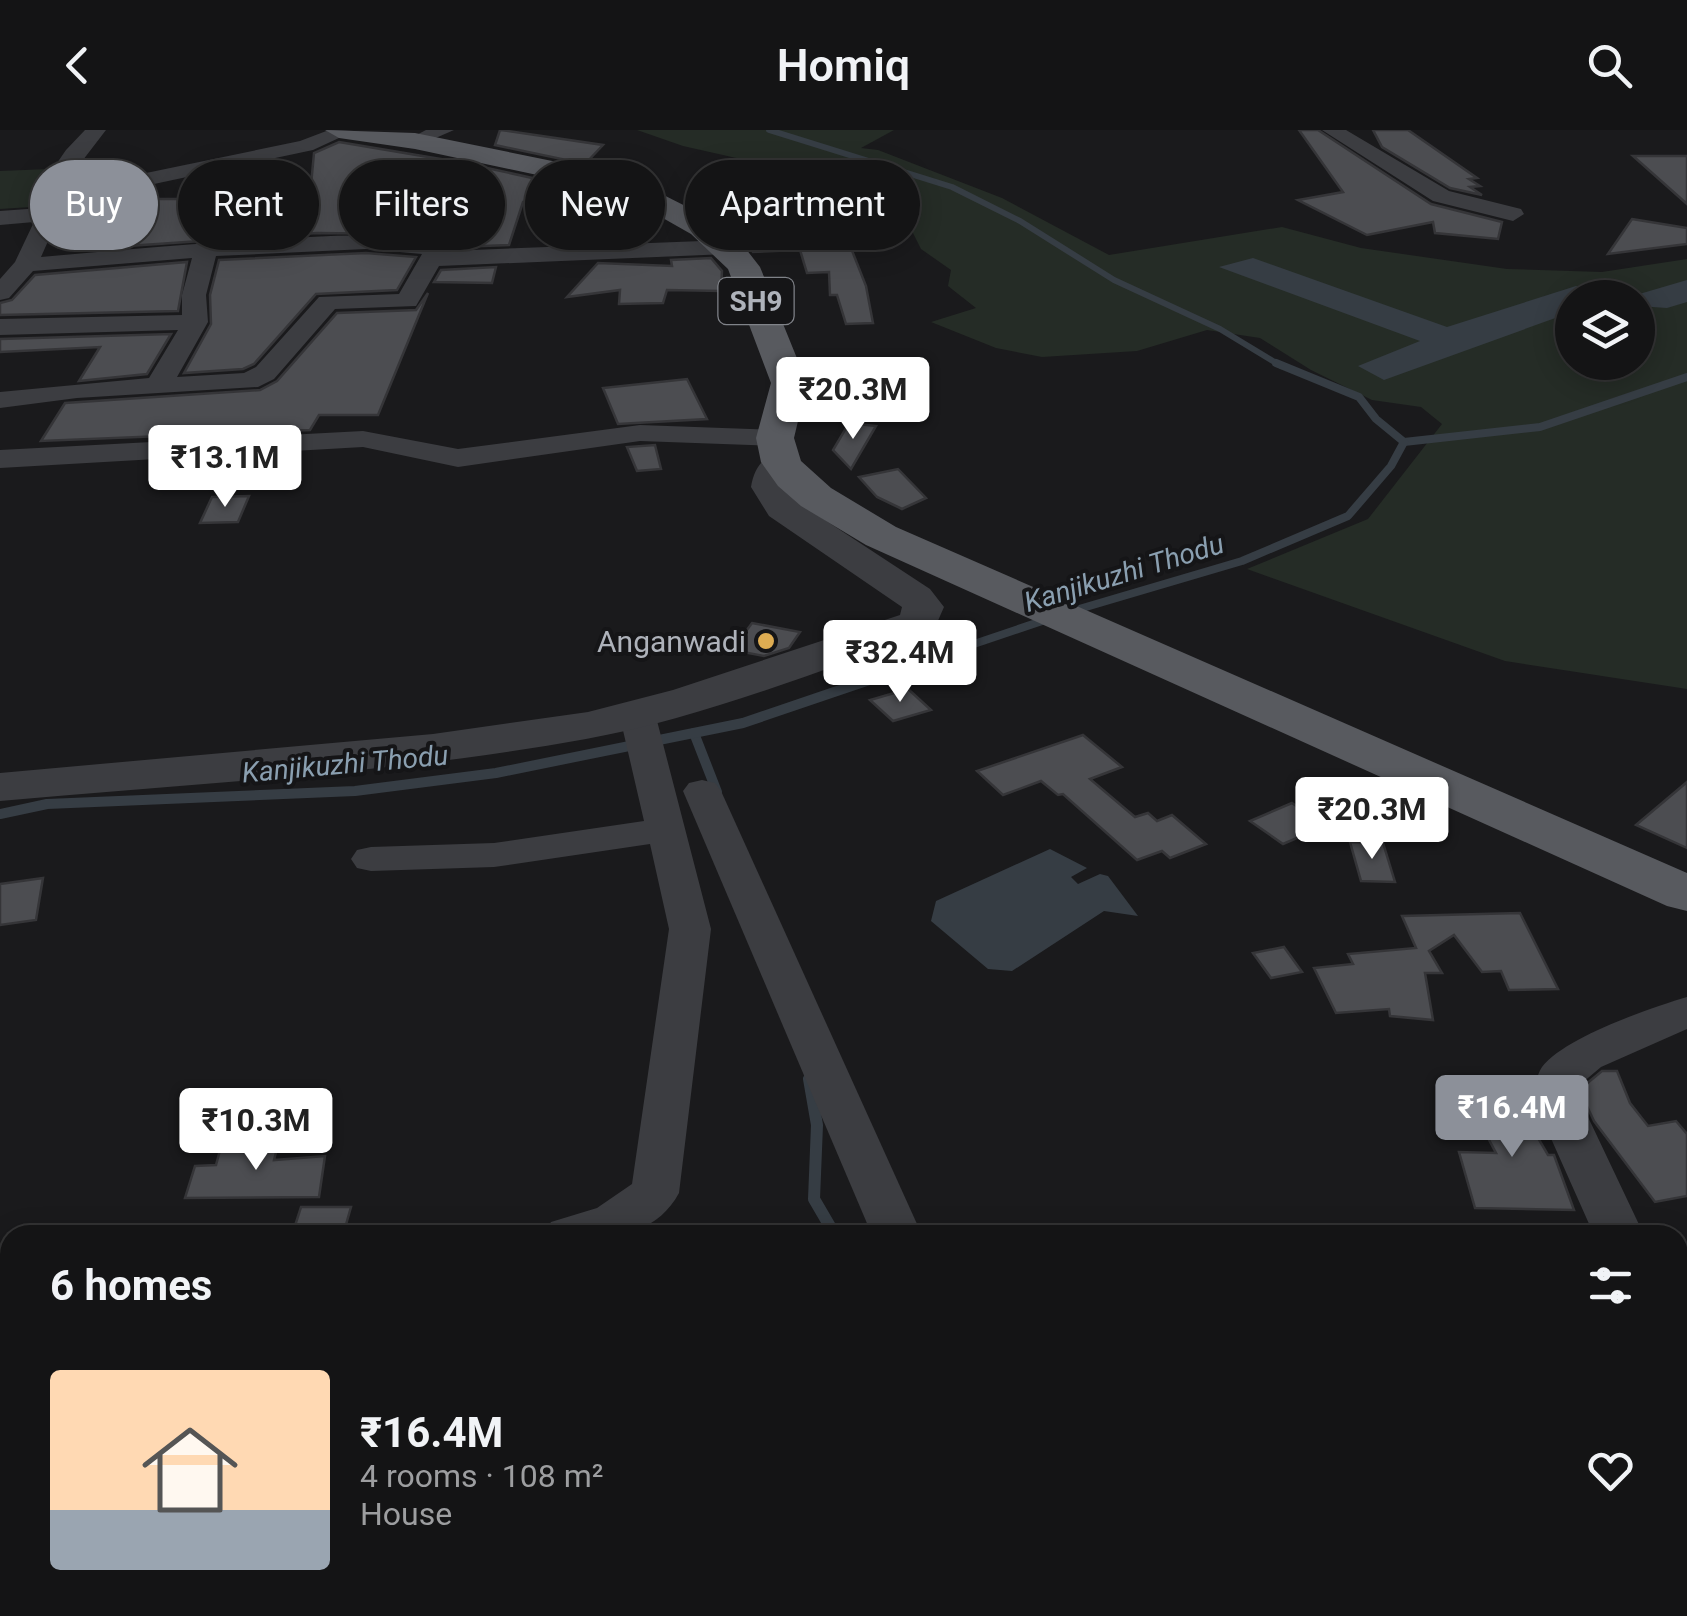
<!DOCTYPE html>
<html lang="en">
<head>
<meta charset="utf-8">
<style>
	body { margin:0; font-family:Roboto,sans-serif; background:#212122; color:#f1f3f6; height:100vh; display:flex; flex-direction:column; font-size:38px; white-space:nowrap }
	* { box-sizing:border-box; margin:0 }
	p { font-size:32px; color:#9d9ea0 }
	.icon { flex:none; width:55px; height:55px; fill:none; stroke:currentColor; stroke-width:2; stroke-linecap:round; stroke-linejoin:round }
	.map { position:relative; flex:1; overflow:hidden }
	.drawer { position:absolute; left:0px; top:1095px; width:1688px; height:392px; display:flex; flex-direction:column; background:#141415; border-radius:30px 30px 0 0; box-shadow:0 5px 25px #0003,0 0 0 2px #333334 }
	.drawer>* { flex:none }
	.banner { position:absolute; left:30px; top:30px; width:1000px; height:90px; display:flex; gap:20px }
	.controls { position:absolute; left:1555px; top:150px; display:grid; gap:20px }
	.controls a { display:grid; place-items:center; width:100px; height:100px; border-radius:50%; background:#141415; box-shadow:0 5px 25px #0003,0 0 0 2px #333334; font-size:50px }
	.price { position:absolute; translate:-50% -85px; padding:0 22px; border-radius:10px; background:#fff; color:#222; font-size:32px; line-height:65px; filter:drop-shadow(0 2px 5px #0008) }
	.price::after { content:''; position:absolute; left:50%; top:60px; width:30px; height:22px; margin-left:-15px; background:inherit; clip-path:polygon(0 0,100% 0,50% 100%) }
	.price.on { background:#8c9099; color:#fff }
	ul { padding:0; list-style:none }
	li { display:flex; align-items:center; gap:30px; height:250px; padding:0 50px }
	li span { display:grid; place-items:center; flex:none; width:280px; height:200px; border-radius:10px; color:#555 }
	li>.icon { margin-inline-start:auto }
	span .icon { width:120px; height:120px; fill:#fffc; stroke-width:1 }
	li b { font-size:42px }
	h2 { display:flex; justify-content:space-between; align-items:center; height:120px; padding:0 50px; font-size:42px }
	.tag { padding:0 35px; border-radius:45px; background:#141415; box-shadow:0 5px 25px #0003,0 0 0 2px #333334; font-size:35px; line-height:90px }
	.tag.on { background:#8c9099; color:#fff }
	header { display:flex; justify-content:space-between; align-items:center; height:130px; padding:0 50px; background:#141415; font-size:45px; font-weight:600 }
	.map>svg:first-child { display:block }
	.green { fill:#252c26; fill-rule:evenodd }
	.water { fill:#363d44 }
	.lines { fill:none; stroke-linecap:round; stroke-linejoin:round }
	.stream-far3 { stroke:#363d44; stroke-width:6 }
	.stream-far2 { stroke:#363d44; stroke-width:8 }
	.stream-far1 { stroke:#363d44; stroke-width:10 }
	.stream { stroke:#363d44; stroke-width:12 }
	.building { fill:#4c4d51; stroke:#353538; stroke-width:2.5 }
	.minor { fill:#3c3d41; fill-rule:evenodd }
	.tertiary { fill:#3c3d41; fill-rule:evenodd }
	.primary { fill:#585a5f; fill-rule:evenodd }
	.poi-dot { fill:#ddac52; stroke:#151517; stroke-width:4 }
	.labels { text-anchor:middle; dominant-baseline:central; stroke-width:8; stroke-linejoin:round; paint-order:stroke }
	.shield { fill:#151517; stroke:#808389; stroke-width:2.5 }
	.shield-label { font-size:28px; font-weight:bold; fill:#aeb2ba }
	.far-water-label { font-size:28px; font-style:italic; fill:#8a9fb0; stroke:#151517 }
	.poi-label { font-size:30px; fill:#aeb2ba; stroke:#151517; text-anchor:end }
</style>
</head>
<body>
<header><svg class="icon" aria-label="back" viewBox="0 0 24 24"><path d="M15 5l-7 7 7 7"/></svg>Homiq<svg class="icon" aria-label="search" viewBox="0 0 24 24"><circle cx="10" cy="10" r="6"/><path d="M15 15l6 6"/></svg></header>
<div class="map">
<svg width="1687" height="1486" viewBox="0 0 1687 1486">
	<rect width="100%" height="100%" fill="#1a1a1c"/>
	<!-- green -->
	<g class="green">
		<path d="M637 0H894L861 18 878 20 1002 68 1109 125 1282 97 1361 118 1507 139 1602 142 1687 129V559L1505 531 1247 439 1368 389 1442 294 1421 277 1372 270 1311 240 1260 208 1207 200 1137 221 1042 227 996 218 931 192 976 178 948 156 951 140 921 119 906 89 754 32 683 16ZM1572 168H1638V232H1572Z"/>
		<path d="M49 39 31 77 0 79V41Z"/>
	</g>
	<!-- water -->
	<g class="water">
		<path d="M1253 128 1447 197 1576 156 1636 165 1687 150V172L1667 178 1638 176V168H1572V182L1384 250 1358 236 1420 211 1219 137Z"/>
		<path d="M1050 719 1087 738 1071 747 1078 754 1100 744 1108 746 1138 786 1104 781 1012 841 988 839 931 791 936 771Z"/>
	</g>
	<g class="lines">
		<!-- stream-far3 -->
		<path class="stream-far3" d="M769 0 952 57 1020 91 1114 150 1220 199 1281 236"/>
		<!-- stream-far2 -->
		<g class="stream-far2">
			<path d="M1404 312 1540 297 1687 247"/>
			<path d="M1069 482 1242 431 1348 386 1391 336 1404 312 1376 289 1359 267 1276 233"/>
			<path d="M885 544 1048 489"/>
		</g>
		<!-- stream-far1 -->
		<g class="stream-far1">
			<path d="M694 603 717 662"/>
			<path d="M0 684 47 674 355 661 496 643 743 593 893 542"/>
		</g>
		<!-- stream -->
		<g class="stream">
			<path d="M809 949 817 995 814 1069 835 1105"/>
			<path d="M1009 1478 1012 1486"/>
		</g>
	</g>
	<!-- building -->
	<g class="building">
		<path d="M500 0H501L603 15 585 34 495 15Z"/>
		<path d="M1299 0H1318L1431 74 1502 92 1498 109 1435 103 1433 92 1367 105 1298 70 1343 62Z"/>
		<path d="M1373 0H1408L1477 48 1469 49 1480 56 1470 57 1482 65 1450 58 1382 17Z"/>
		<path d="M339 12 458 32 400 104 317 103 113 117 132 88 83 87 98 70 149 59 154 69H192L206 54 311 55 314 23Z"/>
		<path d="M1633 26H1687V74Z"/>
		<path d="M487 38 564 55 546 73 523 72 509 115 459 117Z"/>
		<path d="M824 81 851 118 866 156 873 193 846 194 837 165H830L829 142 807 143 800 120 753 122 748 115 747 88Z"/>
		<path d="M1632 89 1687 98V114L1608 124Z"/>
		<path d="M366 123 416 127 397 160 316 164 254 234 243 239 184 243 211 194 210 165 219 130Z"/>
		<path d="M711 128 722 141 721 161 667 160 663 173 619 174 620 160 567 167 598 133 672 136 671 130Z"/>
		<path d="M187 132 178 181 0 185V173L12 170 35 145Z"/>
		<path d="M496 137 492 153 434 152 441 140Z"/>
		<path d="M428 163 378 285H319L310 300 41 311 65 273 260 260 277 251 337 183 416 180Z"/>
		<path d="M171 204 147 244 79 251 100 217 0 222V209Z"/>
		<path d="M687 249 707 289 618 294 603 258Z"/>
		<path d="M849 293 876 296 851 339 833 320Z"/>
		<path d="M655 315 661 339 637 341 627 317Z"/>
		<path d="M898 339 926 368 902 379 877 367 859 347Z"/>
		<path d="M249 366 238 392 200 393 212 367Z"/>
		<path d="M752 493 800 502 789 518 764 526 732 520Z"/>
		<path d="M908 559 931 580 893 591 870 570Z"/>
		<path d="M1083 605 1122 637 1090 649 1135 687 1148 683 1157 691 1172 685 1206 714 1170 728 1162 721 1137 730 1063 664 1058 665 1041 651 1003 665 977 641Z"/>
		<path d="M1687 652V718L1636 695Z"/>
		<path d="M1292 673 1325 696 1283 714 1250 691Z"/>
		<path d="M1350 712 1383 713 1395 752 1361 751Z"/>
		<path d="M43 748 36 790 0 795V754Z"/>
		<path d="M1520 783 1558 859 1509 860 1501 841 1482 842 1454 805 1429 821 1442 843H1425L1433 890 1390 886 1389 879 1336 883 1314 838 1353 834 1348 824 1416 818 1402 786Z"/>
		<path d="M1284 817 1302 842 1271 848 1253 823Z"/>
		<path d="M1602 941H1617L1630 973 1648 996 1676 991 1687 1004V1066L1655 1072 1594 991 1583 968 1585 955Z"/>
		<path d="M1510 960 1548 1025H1554L1574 1080 1475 1078 1459 1022 1496 1023 1464 963Z"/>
		<path d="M280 1007 274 1030 325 1026 319 1067 185 1068 195 1036 216 1035 223 1009Z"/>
		<path d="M301 1077H351L343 1105H292Z"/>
	</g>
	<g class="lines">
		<!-- minor -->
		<g class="minor">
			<path d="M85 0H106L63 56 64 60 300 11 329 0 354 1 313 20 65 73 41 127C119 120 196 113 274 109 331 106 389 101 444 115L447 121 728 110 740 117 728 124 439 136 416 176 335 179 274 249 258 257 77 268 0 278V262L149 248 178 200 0 205V189L182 185V165L192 128 33 141 9 168 0 170V149L15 132 34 92 0 95V81L41 78 45 68 41 56 66 20ZM366 119 422 124 399 164 319 167 256 237 244 243 177 247 208 192 206 165 216 126Z"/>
			<path d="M426 0H454L415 17 405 11Z"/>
			<path d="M1322 0H1346L1449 61 1521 79 1524 84 1513 91 1433 71Z"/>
			<path d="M640 295 775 300 785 302 789 308 785 314 775 316 640 311 458 337 363 317 0 338V320L363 301 458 319Z"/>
			<path d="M637 572 650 575 655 583 711 799 679 1063C650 1116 595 1105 544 1105L551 1092 597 1078 632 1054 669 799 650 714 494 737 371 741 357 738 351 729 357 720 371 717 494 713 644 691 619 583 624 575Z"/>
			<path d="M702 650 715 653 721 661 922 1105H872L683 661 689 653Z"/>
			<path d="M1687 867V899L1601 937 1582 953 1579 968 1644 1105H1594L1533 968C1535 958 1536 946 1542 937 1565 907 1650 878 1687 867Z"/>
			<path d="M1678 1205 1687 1208V1269L1678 1266Z"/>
			<path d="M1069 1478H1129L1132 1486H1072Z"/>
		</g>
		<!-- tertiary -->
		<path class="tertiary" d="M781 321 794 324 799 332 789 345 787 357 796 371 930 459 944 477 933 502C819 540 704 588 586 609 393 644 195 653 0 671V643L433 604 588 582 673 560 900 485 902 477 769 386 751 357C754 338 763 326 781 321Z"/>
		<!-- primary -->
		<path class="primary" d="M325 0 415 3 626 46 713 90 739 110 760 137 807 253 794 308 801 331 831 358 896 397 1687 743V781L1667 776 866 415 801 376 778 356 761 332 756 308 771 253 728 139 691 104 617 62 415 19 339 8Z"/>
	</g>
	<!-- markers -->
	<circle class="poi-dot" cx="766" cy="511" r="10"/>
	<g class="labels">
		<!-- shield labels -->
		<rect class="shield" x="718.5" y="148" width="75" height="46" rx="8"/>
		<g class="shield-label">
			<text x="756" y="171">SH9</text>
		</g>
		<!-- far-water labels -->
		<g class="far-water-label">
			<text transform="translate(1124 443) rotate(-17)">Kanjikuzhi Thodu</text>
			<text transform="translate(345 634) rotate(-5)">Kanjikuzhi Thodu</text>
		</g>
		<!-- poi labels -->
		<g class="poi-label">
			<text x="746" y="511">Anganwadi</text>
		</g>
	</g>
</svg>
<div class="controls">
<a><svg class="icon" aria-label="layers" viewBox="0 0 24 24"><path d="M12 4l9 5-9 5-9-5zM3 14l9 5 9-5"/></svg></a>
</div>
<b class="price" style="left:853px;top:312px">₹20.3M</b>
<b class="price" style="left:225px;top:380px">₹13.1M</b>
<b class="price" style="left:900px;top:575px">₹32.4M</b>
<b class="price" style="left:1372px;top:732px">₹20.3M</b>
<b class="price on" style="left:1512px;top:1030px">₹16.4M</b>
<b class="price" style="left:256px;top:1043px">₹10.3M</b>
<div class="banner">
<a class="tag on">Buy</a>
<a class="tag">Rent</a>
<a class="tag">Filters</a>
<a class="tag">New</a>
<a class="tag">Apartment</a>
</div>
<section class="drawer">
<h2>6 homes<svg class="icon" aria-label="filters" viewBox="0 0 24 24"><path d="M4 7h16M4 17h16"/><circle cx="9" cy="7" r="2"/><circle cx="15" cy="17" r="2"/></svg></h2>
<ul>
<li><span style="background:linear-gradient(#ffd9b3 70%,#9aa5b1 0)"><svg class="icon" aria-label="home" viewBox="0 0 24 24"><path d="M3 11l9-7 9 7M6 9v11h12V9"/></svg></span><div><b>₹16.4M</b><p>4 rooms · 108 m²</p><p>House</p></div><svg class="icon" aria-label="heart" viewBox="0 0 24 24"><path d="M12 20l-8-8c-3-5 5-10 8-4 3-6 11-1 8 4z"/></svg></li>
</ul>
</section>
</div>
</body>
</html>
